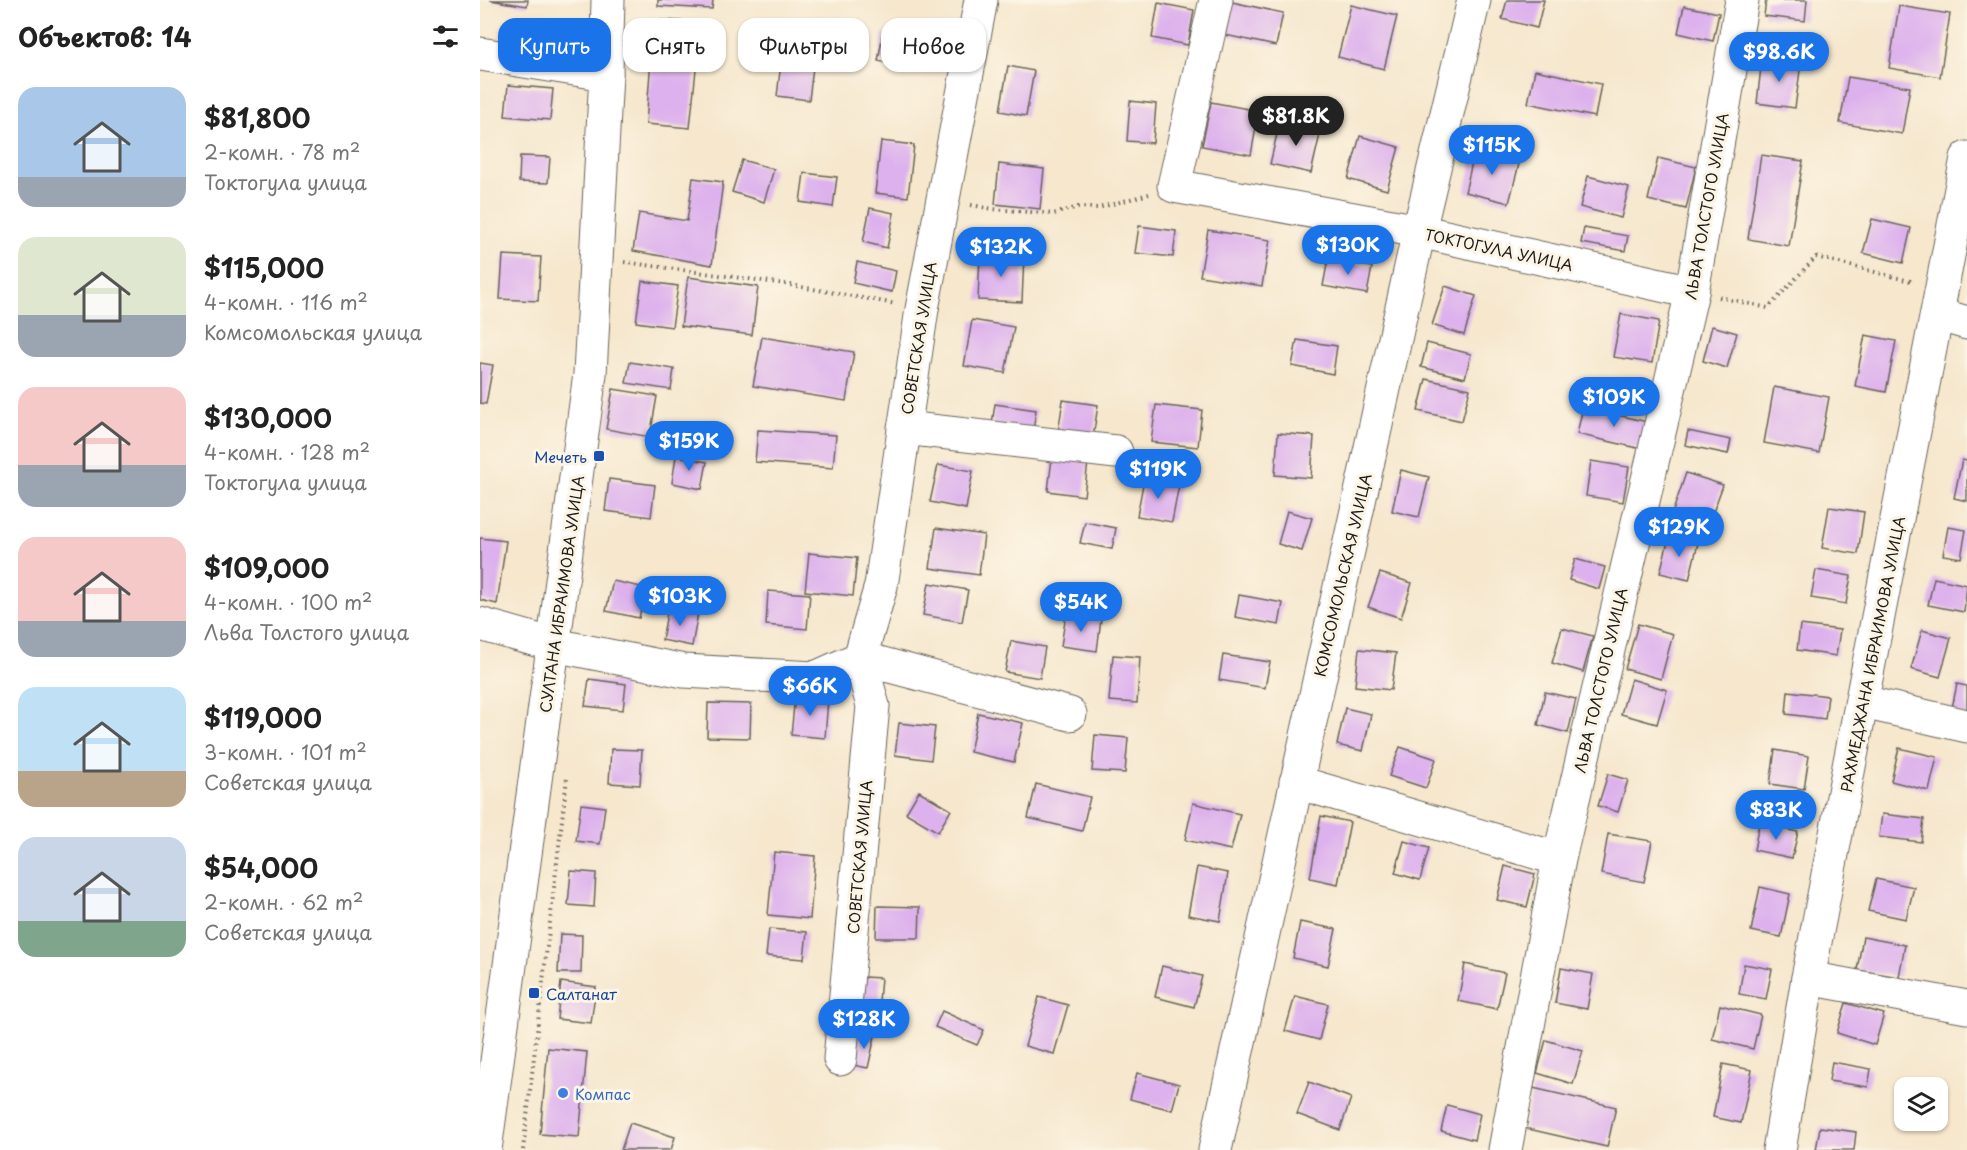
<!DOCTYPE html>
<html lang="ru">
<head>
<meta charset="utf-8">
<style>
	body { margin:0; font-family:"Playpen Sans",sans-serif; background:#f6f6f6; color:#222; height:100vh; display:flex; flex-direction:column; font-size:22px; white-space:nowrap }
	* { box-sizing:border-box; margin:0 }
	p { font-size:20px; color:#767676 }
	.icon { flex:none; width:33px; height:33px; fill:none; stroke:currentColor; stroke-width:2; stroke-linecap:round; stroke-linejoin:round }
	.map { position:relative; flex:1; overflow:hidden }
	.sheet { display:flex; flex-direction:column; background:#fff; width:480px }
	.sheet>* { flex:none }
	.guide { position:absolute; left:18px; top:18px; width:570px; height:54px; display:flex; gap:12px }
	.controls { position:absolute; left:1414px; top:1077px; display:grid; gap:12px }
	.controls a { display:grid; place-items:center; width:54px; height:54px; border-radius:12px; background:#fff; box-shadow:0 2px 4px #0004; font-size:30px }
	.price { position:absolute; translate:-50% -51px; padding:0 14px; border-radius:21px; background:#1a73e8; color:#fff; font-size:20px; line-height:39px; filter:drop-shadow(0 2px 3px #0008) }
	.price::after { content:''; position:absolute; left:50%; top:36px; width:18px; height:14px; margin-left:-9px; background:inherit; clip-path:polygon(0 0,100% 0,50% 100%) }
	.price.active { background:#222; color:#fff }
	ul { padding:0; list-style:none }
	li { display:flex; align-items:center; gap:18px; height:150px; padding:0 18px }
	li span { display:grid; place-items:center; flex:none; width:168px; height:120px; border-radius:18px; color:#555 }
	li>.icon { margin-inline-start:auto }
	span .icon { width:72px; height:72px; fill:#fffc; stroke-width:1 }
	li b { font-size:26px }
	h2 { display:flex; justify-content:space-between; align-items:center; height:72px; padding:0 18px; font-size:26px }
	.chip { padding:0 21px; border-radius:18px; background:#fff; box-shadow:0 2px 4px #0004; font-size:21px; line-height:54px }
	.chip.active { background:#1a73e8; color:#fff }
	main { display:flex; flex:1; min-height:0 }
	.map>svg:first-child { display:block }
	.building { fill:#ddb1ed }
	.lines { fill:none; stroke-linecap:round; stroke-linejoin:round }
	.minor-casing { stroke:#68635a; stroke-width:35 }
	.major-casing { stroke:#68635a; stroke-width:35 }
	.path { stroke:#68635a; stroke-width:4; stroke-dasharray:1.5 4.5; stroke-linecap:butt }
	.minor { stroke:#fff; stroke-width:33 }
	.major { stroke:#fff; stroke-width:33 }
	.transit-dot { fill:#1a4fb4; stroke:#fcf5e5; stroke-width:2 }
	.shop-dot { fill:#3f7fe0; stroke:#fcf5e5; stroke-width:2 }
	.labels { text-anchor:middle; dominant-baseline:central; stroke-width:6; stroke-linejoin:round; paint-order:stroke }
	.street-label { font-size:15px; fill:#1c1c1c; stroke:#fcf5e5 }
	.transit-label { font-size:15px; fill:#164399; stroke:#fcf5e5; text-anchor:end }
	.shop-label { font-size:15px; fill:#366cbe; stroke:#fcf5e5; text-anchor:start }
</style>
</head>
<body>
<main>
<section class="sheet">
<h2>Объектов: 14<svg class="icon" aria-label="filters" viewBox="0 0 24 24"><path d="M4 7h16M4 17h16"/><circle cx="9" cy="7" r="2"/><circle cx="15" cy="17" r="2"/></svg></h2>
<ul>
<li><span style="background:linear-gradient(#a9c7e8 75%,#9aa5b1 0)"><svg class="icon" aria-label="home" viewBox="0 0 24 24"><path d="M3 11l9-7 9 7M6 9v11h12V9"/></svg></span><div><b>$81,800</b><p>2-комн. · 78 m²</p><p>Токтогула улица</p></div></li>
<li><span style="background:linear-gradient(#dfe7d0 65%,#9aa5b1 0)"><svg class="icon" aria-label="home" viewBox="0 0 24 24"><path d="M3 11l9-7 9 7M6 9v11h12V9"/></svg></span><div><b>$115,000</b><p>4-комн. · 116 m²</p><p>Комсомольская улица</p></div></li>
<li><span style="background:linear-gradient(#f6c9c9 65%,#9aa5b1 0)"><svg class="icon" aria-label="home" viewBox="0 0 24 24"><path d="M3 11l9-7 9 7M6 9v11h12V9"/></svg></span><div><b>$130,000</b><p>4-комн. · 128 m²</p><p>Токтогула улица</p></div></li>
<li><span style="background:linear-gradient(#f6c9c9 70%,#9aa5b1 0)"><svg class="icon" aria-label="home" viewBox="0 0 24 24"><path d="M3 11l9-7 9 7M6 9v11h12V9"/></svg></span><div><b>$109,000</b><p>4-комн. · 100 m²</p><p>Льва Толстого улица</p></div></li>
<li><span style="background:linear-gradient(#bfe0f5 70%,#b9a48a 0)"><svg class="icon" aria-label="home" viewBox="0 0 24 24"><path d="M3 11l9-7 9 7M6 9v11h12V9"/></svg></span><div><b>$119,000</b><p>3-комн. · 101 m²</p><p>Советская улица</p></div></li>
<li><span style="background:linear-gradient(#c9d6e8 70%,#7fa58c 0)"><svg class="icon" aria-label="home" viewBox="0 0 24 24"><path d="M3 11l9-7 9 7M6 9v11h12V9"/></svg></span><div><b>$54,000</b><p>2-комн. · 62 m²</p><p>Советская улица</p></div></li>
</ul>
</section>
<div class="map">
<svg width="1487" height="1150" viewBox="0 0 1487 1150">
	<rect width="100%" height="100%" fill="#fcf5e5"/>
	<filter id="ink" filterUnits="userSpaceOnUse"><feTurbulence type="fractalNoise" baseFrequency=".0167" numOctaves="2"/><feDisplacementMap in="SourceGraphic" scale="12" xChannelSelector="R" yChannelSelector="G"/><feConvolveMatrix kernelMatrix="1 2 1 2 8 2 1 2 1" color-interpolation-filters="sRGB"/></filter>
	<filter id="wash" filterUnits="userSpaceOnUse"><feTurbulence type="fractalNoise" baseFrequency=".008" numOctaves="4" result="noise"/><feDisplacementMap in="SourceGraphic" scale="24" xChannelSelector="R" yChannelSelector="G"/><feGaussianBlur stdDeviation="1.35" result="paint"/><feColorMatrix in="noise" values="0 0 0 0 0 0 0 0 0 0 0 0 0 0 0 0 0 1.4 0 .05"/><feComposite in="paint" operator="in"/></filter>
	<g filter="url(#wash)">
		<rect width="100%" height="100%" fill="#f6e7cd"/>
		<g id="blocks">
			<!-- building -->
			<g class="building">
				<path d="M10 0H48L47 6Z"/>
				<path d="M178 0H233L232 9 178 6Z"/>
				<path d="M1027 0H1064L1057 28 1022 19Z"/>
				<path d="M1286 0H1327L1325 21 1284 16Z"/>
				<path d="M752 2 803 13 796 46 745 35Z"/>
				<path d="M678 3 714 10 708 45 672 38Z"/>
				<path d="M871 5 917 16 904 69 858 57Z"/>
				<path d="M1204 6 1239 13 1233 41 1198 33Z"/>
				<path d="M1419 6 1470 14 1460 77 1409 68Z"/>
				<path d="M174 20 230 22 228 67 183 65 216 69 210 128 166 124Z"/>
				<path d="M403 33 424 37 418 65 398 61Z"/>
				<path d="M302 55 334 59 329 100 297 96Z"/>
				<path d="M1282 58 1321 63 1315 108 1277 103Z"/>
				<path d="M528 66 554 71 546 116 520 111Z"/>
				<path d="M1055 70 1121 84 1115 117 1048 103Z"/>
				<path d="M1368 77 1430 87 1422 134 1360 123Z"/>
				<path d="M28 85 73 89 70 120 25 116Z"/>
				<path d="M650 101 676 104 673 143 647 141Z"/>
				<path d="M731 102 779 111 771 155 722 146Z"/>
				<path d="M800 121 841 130 831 173 790 164Z"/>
				<path d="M880 136 919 147 907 190 868 179Z"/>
				<path d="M401 141 434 145 428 197 395 193Z"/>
				<path d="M995 150 1040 160 1029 203 985 192Z"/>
				<path d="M1281 155 1323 161 1309 246 1268 239Z"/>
				<path d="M40 156 70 157 68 183 39 182Z"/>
				<path d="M1178 158 1216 167 1206 209 1168 200Z"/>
				<path d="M262 160 294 169 284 202 252 192Z"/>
				<path d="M519 164 564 169 560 209 515 204Z"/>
				<path d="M324 173 357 177 353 207 320 202Z"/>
				<path d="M1108 176 1149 187 1141 218 1100 207Z"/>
				<path d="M213 178 243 182 232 265 153 251 159 213 207 221Z"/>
				<path d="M390 208 414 213 407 248 383 242Z"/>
				<path d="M1392 219 1431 228 1423 263 1383 253Z"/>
				<path d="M659 226 696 231 693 257 655 253Z"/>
				<path d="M1104 228 1148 236 1145 251 1101 243Z"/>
				<path d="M728 230 790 240 782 286 720 276Z"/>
				<path d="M500 254 544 256 542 302 498 300Z"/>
				<path d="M23 255 61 257 58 301 20 299Z"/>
				<path d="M848 259 892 267 887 294 843 286Z"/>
				<path d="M377 262 416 271 412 292 373 283Z"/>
				<path d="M208 277 278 287 272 335 201 326Z"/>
				<path d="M162 281 198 286 192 327 156 322Z"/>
				<path d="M965 286 996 296 984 335 952 325Z"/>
				<path d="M1141 314 1179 321 1172 363 1133 357Z"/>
				<path d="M492 320 534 327 525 373 484 366Z"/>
				<path d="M1232 326 1257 333 1247 368 1223 361Z"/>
				<path d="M1385 335 1416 341 1406 392 1375 386Z"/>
				<path d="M282 337 374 352 366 401 273 386Z"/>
				<path d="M817 340 857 346 853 374 812 366Z"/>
				<path d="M947 343 991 354 985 378 941 367Z"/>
				<path d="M150 362 194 369 191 390 146 383Z"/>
				<path d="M0 363 13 365 6 404 0 403Z"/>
				<path d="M946 379 990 389 982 421 938 411Z"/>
				<path d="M1294 387 1349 397 1339 453 1284 443Z"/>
				<path d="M133 389 177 396 170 437 126 429Z"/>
				<path d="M583 400 618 405 613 438 578 433Z"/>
				<path d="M515 404 556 410 553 431 512 424Z"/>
				<path d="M676 405 722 410 718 447 671 442Z"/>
				<path d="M1103 407 1172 423 1166 450 1097 434Z"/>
				<path d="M278 430 356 435 353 468 275 462Z"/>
				<path d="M1208 431 1251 440 1248 454 1205 445Z"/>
				<path d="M798 433 834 436 831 478 795 475Z"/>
				<path d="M196 456 227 462 222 489 192 483Z"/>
				<path d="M572 458 608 462 604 496 568 491Z"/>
				<path d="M1482 460 1487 461V501L1474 498Z"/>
				<path d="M1111 461 1149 467 1143 502 1106 496Z"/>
				<path d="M458 465 493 471 486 509 450 502Z"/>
				<path d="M921 470 949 477 939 517 912 511Z"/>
				<path d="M1206 473 1243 485 1228 526 1192 514Z"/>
				<path d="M129 479 175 485 171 517 125 511Z"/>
				<path d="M664 479 699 485 692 522 657 516Z"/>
				<path d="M1349 507 1384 512 1378 554 1342 548Z"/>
				<path d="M807 511 832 518 822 551 798 544Z"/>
				<path d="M605 522 636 528 632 549 600 543Z"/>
				<path d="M1468 527 1486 530 1481 558 1463 555Z"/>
				<path d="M456 528 504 535 499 575 450 568Z"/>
				<path d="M1189 537 1218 543 1209 580 1180 573Z"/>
				<path d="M0 538 26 541 17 604 0 600Z"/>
				<path d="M329 553 377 558 373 596 325 591Z"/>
				<path d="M1095 559 1125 567 1119 589 1089 580Z"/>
				<path d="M1336 570 1371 576 1366 604 1331 598Z"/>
				<path d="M900 573 932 583 921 618 888 607Z"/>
				<path d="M1454 578 1487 585 1484 612 1448 605Z"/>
				<path d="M133 581 166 588 159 618 126 611Z"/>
				<path d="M449 583 488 590 482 622 443 615Z"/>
				<path d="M288 591 330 594 327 629 286 625Z"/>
				<path d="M759 595 803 603 799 625 755 617Z"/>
				<path d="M188 608 218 613 212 646 182 640Z"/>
				<path d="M586 614 621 619 617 651 581 646Z"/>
				<path d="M1158 624 1193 634 1181 679 1145 669Z"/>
				<path d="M1320 625 1360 630 1356 656 1317 650Z"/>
				<path d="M1082 628 1113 636 1103 672 1072 663Z"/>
				<path d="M1442 630 1471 638 1460 677 1431 669Z"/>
				<path d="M531 641 565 647 560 678 525 672Z"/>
				<path d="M879 649 916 653 911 690 875 686Z"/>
				<path d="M633 655 660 657 657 703 629 701Z"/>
				<path d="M743 655 790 662 785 688 739 680Z"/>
				<path d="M109 679 146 684 143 710 105 706Z"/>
				<path d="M1151 679 1187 690 1177 724 1141 714Z"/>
				<path d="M1477 684 1487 686V716L1471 713Z"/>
				<path d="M1308 691 1348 696 1345 719 1306 714Z"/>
				<path d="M1065 692 1096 699 1088 733 1058 725Z"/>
				<path d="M315 696 348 699 345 738 311 735Z"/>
				<path d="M228 703 271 704 270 738 227 737Z"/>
				<path d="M865 708 891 714 883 751 857 745Z"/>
				<path d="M498 713 543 723 534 762 490 752Z"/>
				<path d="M419 723 455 727 451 760 415 755Z"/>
				<path d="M615 735 648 738 645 773 612 771Z"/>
				<path d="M920 747 956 759 946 788 909 776Z"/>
				<path d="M1419 748 1457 757 1449 791 1411 781Z"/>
				<path d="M131 749 162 750 160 785 129 783Z"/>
				<path d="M1295 750 1329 756 1324 789 1290 784Z"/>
				<path d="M1128 774 1148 780 1138 812 1118 806Z"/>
				<path d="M556 784 610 797 602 831 548 818Z"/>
				<path d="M439 791 471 810 458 832 426 813Z"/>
				<path d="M713 803 760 814 751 850 705 840Z"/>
				<path d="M101 804 125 807 120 844 96 841Z"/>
				<path d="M1402 814 1444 819 1441 842 1399 837Z"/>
				<path d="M841 816 870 822 858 884 830 878Z"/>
				<path d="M1279 824 1318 832 1312 858 1274 850Z"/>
				<path d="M1128 834 1172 841 1164 882 1121 874Z"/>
				<path d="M924 841 949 848 940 880 915 873Z"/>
				<path d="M294 852 335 856 330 919 288 915Z"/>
				<path d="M1025 866 1055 874 1047 907 1017 900Z"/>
				<path d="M717 867 748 873 740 921 708 915Z"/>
				<path d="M91 871 116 873 114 907 88 905Z"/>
				<path d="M1396 879 1434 887 1426 919 1388 911Z"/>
				<path d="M1280 887 1310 894 1301 937 1271 931Z"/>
				<path d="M397 906 440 907 439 938H396Z"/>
				<path d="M820 922 856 929 848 966 813 958Z"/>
				<path d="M289 929 327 932 324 959 286 956Z"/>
				<path d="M80 934 102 935 101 973H78Z"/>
				<path d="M1383 937 1425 945 1419 977 1377 970Z"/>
				<path d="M985 964 1025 973 1017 1009 978 1001Z"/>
				<path d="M1264 964 1292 969 1286 999 1259 994Z"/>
				<path d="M682 966 722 976 714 1007 675 997Z"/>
				<path d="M1081 968 1113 974 1107 1009 1075 1003Z"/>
				<path d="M384 977 401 978 398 1014 381 1013Z"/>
				<path d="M81 982 116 987 111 1023 77 1019Z"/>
				<path d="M815 996 848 1004 839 1040 805 1031Z"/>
				<path d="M559 997 588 1005 574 1054 545 1046Z"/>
				<path d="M1366 1003 1404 1014 1395 1045 1357 1033Z"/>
				<path d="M1240 1005 1281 1015 1273 1049 1232 1039Z"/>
				<path d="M462 1011 504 1030 497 1045 455 1027Z"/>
				<path d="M379 1033 395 1036 388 1068 373 1065Z"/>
				<path d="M1066 1040 1103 1051 1093 1084 1057 1073Z"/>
				<path d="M68 1048 107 1052 99 1137 60 1134Z"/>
				<path d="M1352 1062 1391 1069 1388 1087 1349 1081Z"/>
				<path d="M1243 1064 1272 1070 1261 1123 1233 1117Z"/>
				<path d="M657 1073 699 1084 692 1110 650 1099Z"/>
				<path d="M829 1082 871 1098 860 1130 817 1114Z"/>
				<path d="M1053 1088 1136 1107 1127 1147 1044 1128Z"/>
				<path d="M967 1105 1000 1114 994 1140 961 1131Z"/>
				<path d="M150 1123 195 1137 191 1150H141Z"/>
				<path d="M1340 1127 1376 1132 1374 1150H1336Z"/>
			</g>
		</g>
	</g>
	<g filter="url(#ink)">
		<use href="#blocks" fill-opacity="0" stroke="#68635a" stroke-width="1.5"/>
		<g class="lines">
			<defs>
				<g id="minor">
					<path d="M736 0 694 186 939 231 1212 292"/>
					<path d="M0 54 126 74"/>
					<path d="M1457 314 1487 323"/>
					<path d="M424 428 636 452"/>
					<path d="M0 624 74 645"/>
					<path d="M1383 702 1487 726"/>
					<path d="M816 782 1079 859"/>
					<path d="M1328 978 1487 1007"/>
					<path d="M360 1059 393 706 380 658 590 714"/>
					<path d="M735 1150 939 231 994 0"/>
					<path d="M1025 1150 1079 859 1212 292 1262 0"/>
					<path d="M1299 1150 1328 978 1487 158"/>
				</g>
				<g id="major">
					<path d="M74 645 204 671 335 678 380 658 401 586 442 309 501 0"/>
					<path d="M5 1150 110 374 126 74 128 0"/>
				</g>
			</defs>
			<!-- minor casing -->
			<use href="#minor" class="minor-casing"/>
			<!-- major casing -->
			<use href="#major" class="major-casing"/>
			<!-- path -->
			<g class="path">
				<path d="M491 205 513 209 574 214 598 207 618 208 669 194"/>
				<path d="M144 262 305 284 416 304"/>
				<path d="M1239 297 1288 308 1336 257 1430 281 1432 284"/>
				<path d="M43 1150 87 778"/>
			</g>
			<!-- minor -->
			<use href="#minor" class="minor"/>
			<!-- major -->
			<use href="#major" class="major"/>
		</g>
	</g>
	<!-- markers -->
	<g class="transit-dot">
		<rect x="113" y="450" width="12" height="12" rx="3"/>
		<rect x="48" y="987" width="12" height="12" rx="3"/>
	</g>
	<circle class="shop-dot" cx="83" cy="1093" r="6"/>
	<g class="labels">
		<!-- street labels -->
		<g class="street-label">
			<text transform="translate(1226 206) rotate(-80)">ЛЬВА ТОЛСТОГО УЛИЦА</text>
			<text transform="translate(1019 249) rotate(12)">ТОКТОГУЛА УЛИЦА</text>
			<text transform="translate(438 338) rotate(-81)">СОВЕТСКАЯ УЛИЦА</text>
			<text transform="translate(862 575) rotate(-77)">КОМСОМОЛЬСКАЯ УЛИЦА</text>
			<text transform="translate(81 594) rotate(-82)">СУЛТАНА ИБРАИМОВА УЛИЦА</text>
			<text transform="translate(1392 654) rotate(-79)">РАХМЕДЖАНА ИБРАИМОВА УЛИЦА</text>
			<text transform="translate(1120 680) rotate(-77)">ЛЬВА ТОЛСТОГО УЛИЦА</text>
			<text transform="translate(379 857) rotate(-85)">СОВЕТСКАЯ УЛИЦА</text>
		</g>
		<!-- transit labels -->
		<g class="transit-label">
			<text x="107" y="456">Мечеть</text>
			<text x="66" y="993" text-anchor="start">Салтанат</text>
		</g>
		<!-- shop labels -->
		<g class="shop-label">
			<text x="95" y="1093">Компас</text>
		</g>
	</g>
</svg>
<div class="controls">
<a><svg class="icon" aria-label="layers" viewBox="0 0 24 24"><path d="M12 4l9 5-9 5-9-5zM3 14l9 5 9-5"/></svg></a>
</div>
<b class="price" style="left:1299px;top:83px">$98.6K</b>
<b class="price active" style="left:816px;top:147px">$81.8K</b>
<b class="price" style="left:1012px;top:176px">$115K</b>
<b class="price" style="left:868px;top:276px">$130K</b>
<b class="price" style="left:521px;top:278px">$132K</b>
<b class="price" style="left:1134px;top:428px">$109K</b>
<b class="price" style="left:209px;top:472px">$159K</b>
<b class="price" style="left:678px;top:500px">$119K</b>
<b class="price" style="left:1199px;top:558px">$129K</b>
<b class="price" style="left:200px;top:627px">$103K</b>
<b class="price" style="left:601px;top:633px">$54K</b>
<b class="price" style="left:330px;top:717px">$66K</b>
<b class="price" style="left:1296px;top:841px">$83K</b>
<b class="price" style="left:384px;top:1050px">$128K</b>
<div class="guide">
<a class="chip active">Купить</a>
<a class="chip">Снять</a>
<a class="chip">Фильтры</a>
<a class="chip">Новое</a>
</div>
</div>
</main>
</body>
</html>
